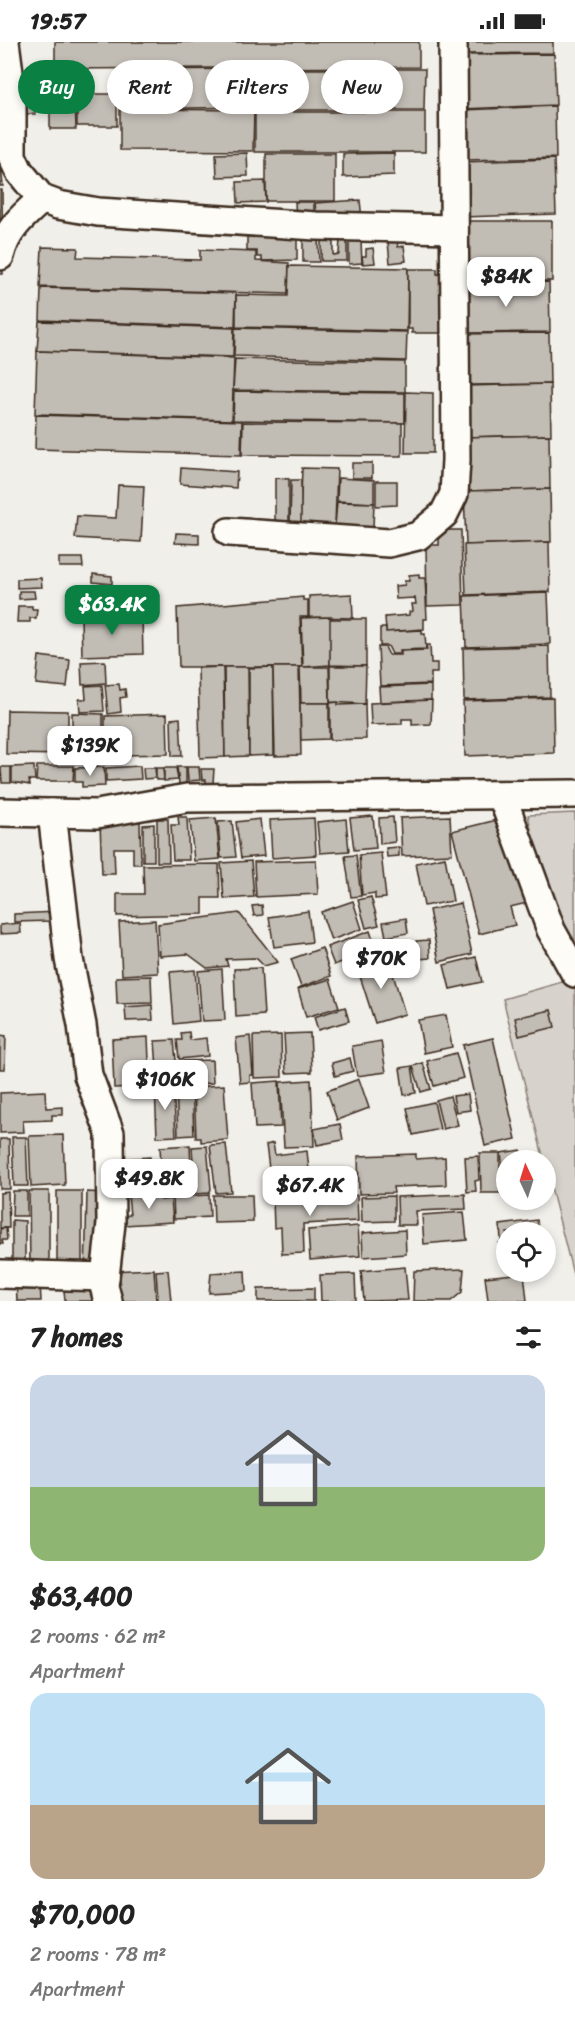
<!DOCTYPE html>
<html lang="en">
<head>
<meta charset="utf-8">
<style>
	body { margin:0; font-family:Sriracha,sans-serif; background:#f6f6f6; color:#222; height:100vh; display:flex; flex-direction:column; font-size:22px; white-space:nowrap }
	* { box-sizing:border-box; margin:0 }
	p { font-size:20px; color:#767676 }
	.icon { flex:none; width:33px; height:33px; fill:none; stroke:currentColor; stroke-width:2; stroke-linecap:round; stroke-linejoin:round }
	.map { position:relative; height:1259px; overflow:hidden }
	.side { display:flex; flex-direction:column; background:#fff; flex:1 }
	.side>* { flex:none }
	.guide { position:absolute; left:18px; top:18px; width:540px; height:54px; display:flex; gap:12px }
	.needle { width:39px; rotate:356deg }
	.controls { position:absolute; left:496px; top:1108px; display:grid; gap:12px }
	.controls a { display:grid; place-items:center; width:60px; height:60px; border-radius:50%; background:#fff; box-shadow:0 3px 9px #0003; font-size:30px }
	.price { position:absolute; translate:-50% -51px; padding:0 14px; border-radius:12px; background:#fff; color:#222; font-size:20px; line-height:39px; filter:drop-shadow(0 2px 3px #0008) }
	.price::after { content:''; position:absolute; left:50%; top:36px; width:18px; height:14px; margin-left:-9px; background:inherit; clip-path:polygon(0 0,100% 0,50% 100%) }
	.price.active { background:#0b8043; color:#fff }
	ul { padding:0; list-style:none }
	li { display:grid; align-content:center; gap:12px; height:318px; padding:0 30px }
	li span { display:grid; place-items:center; height:186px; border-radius:18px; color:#555 }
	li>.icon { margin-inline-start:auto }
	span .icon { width:108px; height:108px; fill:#fffc; stroke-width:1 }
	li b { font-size:26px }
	h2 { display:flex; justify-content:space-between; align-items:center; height:72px; padding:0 30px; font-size:26px }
	.pill { padding:0 21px; border-radius:27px; background:#fff; box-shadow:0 3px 9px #0003; font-size:21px; line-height:54px }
	.pill.active { background:#0b8043; color:#fff }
	.status { display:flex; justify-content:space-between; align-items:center; height:42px; padding:0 30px; background:#fff; direction:ltr }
	.status svg { height:16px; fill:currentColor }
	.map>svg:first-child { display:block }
	.green { fill:#d7d2cc; stroke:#897e75; stroke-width:1.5 }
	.building { fill:#c1bcb4; stroke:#3b2a1e; stroke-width:1.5 }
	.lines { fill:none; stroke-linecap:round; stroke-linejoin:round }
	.minor-casing { stroke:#3b2a1e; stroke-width:32 }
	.minor { stroke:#fdfcf7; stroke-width:27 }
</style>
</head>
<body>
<div class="status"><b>19:57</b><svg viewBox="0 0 49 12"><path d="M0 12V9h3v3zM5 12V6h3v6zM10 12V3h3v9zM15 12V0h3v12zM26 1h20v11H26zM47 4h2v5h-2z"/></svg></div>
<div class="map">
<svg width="575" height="1259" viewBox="0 0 575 1259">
	<rect width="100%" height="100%" fill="#f1efea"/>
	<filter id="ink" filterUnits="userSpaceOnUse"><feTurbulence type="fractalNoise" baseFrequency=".0167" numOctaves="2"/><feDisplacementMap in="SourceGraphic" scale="12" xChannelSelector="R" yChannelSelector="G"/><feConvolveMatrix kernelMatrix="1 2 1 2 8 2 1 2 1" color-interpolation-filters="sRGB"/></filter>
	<g filter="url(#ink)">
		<!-- green -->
		<path class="green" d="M575 771V1240L503 957 562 940 528 773Z"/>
		<!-- building -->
		<g class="building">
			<path d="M55 0H419V25L55 27Z"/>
			<path d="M462 0H553V11L462 12Z"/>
			<path d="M554 12 556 63 462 67 461 13Z"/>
			<path d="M255 27 254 65 122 67 121 28Z"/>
			<path d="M257 27H425L424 68H257Z"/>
			<path d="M33 47 35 72H22L20 48Z"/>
			<rect x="77" y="52" width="40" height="32"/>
			<path d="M75 54 76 87H50V55Z"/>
			<path d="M555 64 556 116 463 118 462 68Z"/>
			<path d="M120 67 254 68 253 109 120 108Z"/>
			<rect x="255" y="70" width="170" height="40"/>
			<path d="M247 111 248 134 217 135 216 112Z"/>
			<path d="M394 111V133L343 135V112Z"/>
			<rect x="266" y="112" width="69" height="47"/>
			<path d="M0 113 3 144H0Z"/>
			<path d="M554 117 556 172 462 175 460 120Z"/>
			<path d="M265 139 266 160 238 161 237 140Z"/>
			<path d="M0 148H2L3 232H0Z"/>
			<path d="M360 158 362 177 317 180 315 161Z"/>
			<path d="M295 160H314V179L296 180Z"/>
			<rect x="462" y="179" width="90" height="60"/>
			<path d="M247 190H297V218L262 219V215H257V209H247Z"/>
			<path d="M303 196H318L319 220H303Z"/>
			<path d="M321 197H333V213L339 212 340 198H347V219H321Z"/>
			<path d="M349 199H361L362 221 349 222Z"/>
			<path d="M397 199 398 205 404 204 406 219 390 221 388 200Z"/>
			<path d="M42 205 78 206 77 215 200 218V208L256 210V219L289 221 288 252 40 245Z"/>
			<path d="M373 206 375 221 363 222 362 214H366V207Z"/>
			<path d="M289 224 408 226 407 289 236 285V253L288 254Z"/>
			<path d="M408 227H437V232H441V291H412V287H408Z"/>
			<path d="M549 240 550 290 464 291 463 241Z"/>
			<path d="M41 246 236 251 235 285 40 278Z"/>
			<path d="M39 279 234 286 233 315 37 309Z"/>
			<path d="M235 286 407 290 406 319 234 314Z"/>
			<path d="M549 291 550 342 464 343 463 292Z"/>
			<path d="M37 309 234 316 232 378 35 372Z"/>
			<path d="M235 317 405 320V350L233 348Z"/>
			<path d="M550 342 551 393 465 395 464 344Z"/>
			<path d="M234 349 405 351V381L233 378Z"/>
			<path d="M406 350 433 351V411H405Z"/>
			<path d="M36 373 242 379 241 413 35 407Z"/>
			<path d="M243 380 402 381V414L242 413Z"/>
			<path d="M549 393 550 447 465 449 464 395Z"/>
			<rect x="352" y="421" width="20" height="15"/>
			<path d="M181 426 237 430 236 446 180 442Z"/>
			<path d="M302 426 337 427 335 483 300 482Z"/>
			<path d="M275 436 289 437V480H275Z"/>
			<path d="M338 436 374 438V461L337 459Z"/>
			<path d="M291 438H301V481H290Z"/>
			<path d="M376 439H397V463L376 464Z"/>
			<path d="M118 443 144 444 141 500 75 496 77 474 116 476Z"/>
			<path d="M550 447 551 500 466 503 464 449Z"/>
			<path d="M337 460 374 461 373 485 335 484Z"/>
			<path d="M439 488H461L463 563 427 564 426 503H439Z"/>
			<path d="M176 491 199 492V502L175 501Z"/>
			<path d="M549 500 550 550 466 553 464 503Z"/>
			<path d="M59 516H82L83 525H59Z"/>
			<path d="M93 532 112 534V542L93 540Z"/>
			<path d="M419 532V536H425L427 577H424V587L386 590 385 575 409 573V570L413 569 412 562H416L415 556 396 557 395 544 405 543 404 539H409V533Z"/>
			<path d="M41 536 42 545 17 546V537Z"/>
			<path d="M19 549H34L35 556 19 557Z"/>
			<path d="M548 551 550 602 466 605 464 554Z"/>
			<path d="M352 552 353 576 309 575V554Z"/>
			<path d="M303 555V558H308V575H300L302 625H179L177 566Z"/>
			<path d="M18 564H32V567H37L36 576H30V580H17Z"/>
			<path d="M142 575 143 612 82 614 81 577Z"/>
			<path d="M332 575 330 623 303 625 301 576Z"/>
			<path d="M330 577H366V624L330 623Z"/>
			<path d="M380 586H386V590L422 588V592H425L426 607 400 608V612H392L388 604H380Z"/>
			<path d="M426 603H430L431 621H437V631H431V642L380 644 378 605H385L389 613H401V609L427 608Z"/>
			<path d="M549 604 550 655 464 658 463 606Z"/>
			<path d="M39 614 70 618 67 645 36 642Z"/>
			<path d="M105 619 106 641 82 643 81 620Z"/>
			<path d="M330 624H366L365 662 330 660Z"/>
			<path d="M223 625 225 715 200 716 198 626Z"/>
			<path d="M224 625H248L249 714 225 715Z"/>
			<path d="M273 625 274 713 249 714V626Z"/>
			<path d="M273 625H299L301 713 275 714Z"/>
			<path d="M300 625H329L330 661H301Z"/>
			<path d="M119 642 120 648 125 647 126 655 120 656 121 670 108 672 105 643Z"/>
			<path d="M102 643 104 669 80 670 79 657H86L85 644Z"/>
			<path d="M431 643V658L380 660 379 645Z"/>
			<path d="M553 656 554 711 465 714 463 659Z"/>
			<path d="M432 658 431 682 412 683V677H402V682L371 683 370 661Z"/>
			<path d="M338 660V663L365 662 366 697 330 698V661Z"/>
			<path d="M300 661H329V697L301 698Z"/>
			<path d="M7 668 68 669V713L6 712Z"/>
			<path d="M72 671 103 672V688L72 687Z"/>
			<path d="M167 672 168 712 76 714 75 692 105 691V674Z"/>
			<path d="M180 676 182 714H172L171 677Z"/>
			<path d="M34 724 35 738H29L30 743 12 740V725Z"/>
			<path d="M37 724H74L73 739H36Z"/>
			<path d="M140 724 141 737 106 739V726Z"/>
			<path d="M1 725H11V741H2Z"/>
			<path d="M104 725 105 744 82 745V740H75V726Z"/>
			<path d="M177 725H186V742H179Z"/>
			<path d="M187 725H199L200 738 188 739Z"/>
			<path d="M143 726H155L156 736 144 737Z"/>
			<path d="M156 726H163L164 738H156Z"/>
			<path d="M164 726H176L178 738 164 739Z"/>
			<path d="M201 727H214L213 741H206V738H202Z"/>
			<path d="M373 774 376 806 354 808 350 776Z"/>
			<path d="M450 774 452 812 402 814 400 776Z"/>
			<path d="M178 775H187L189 818H173L171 783H179Z"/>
			<path d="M393 775 395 800 380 802 379 776Z"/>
			<path d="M509 775 531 860 510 865 515 883 479 892 452 789Z"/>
			<path d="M216 776 220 817 194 819 190 778Z"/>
			<path d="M314 776 316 813 272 816 270 778Z"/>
			<path d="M157 777H168L169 820H157Z"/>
			<path d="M260 777 264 814 241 816 236 780Z"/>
			<path d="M346 777 349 809 320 811 317 780Z"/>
			<path d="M232 779 236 815 221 816 218 780Z"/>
			<path d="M140 780 141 822H133V806H114L115 832H102L100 781Z"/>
			<path d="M154 782V819H143V783Z"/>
			<path d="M399 805V814L387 815 386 806Z"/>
			<path d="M381 811 386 856 375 857V851L362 853 359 813Z"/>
			<path d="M356 813 361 854 351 855 345 814Z"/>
			<path d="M445 815 453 859 424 864 416 821Z"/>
			<path d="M316 818 318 852 256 855 254 820Z"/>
			<path d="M251 819 254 855 224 857 221 821Z"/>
			<path d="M219 822 220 856H203V872L117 874V852H144L143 823Z"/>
			<path d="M371 855 379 883 366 886 358 858Z"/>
			<path d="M353 859 362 887 331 898 321 870Z"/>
			<path d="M461 861 472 912 439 920 429 868Z"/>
			<path d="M262 863 263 873 254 874 252 864Z"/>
			<path d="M308 869 312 900 274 905 269 875Z"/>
			<path d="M56 870 51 874V879L14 880V872Z"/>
			<path d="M239 871 278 920 264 924 256 916 226 917 228 924 207 926 188 912 160 914 158 882Z"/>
			<path d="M406 876 408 891 386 895 383 880Z"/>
			<path d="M155 878 158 931 122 933 119 880Z"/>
			<path d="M20 881 21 891 0 892V883Z"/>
			<path d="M370 889 376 907 334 923 327 905Z"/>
			<path d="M429 898 430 916 418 917 416 899Z"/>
			<path d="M322 906 331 934 301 945 291 917Z"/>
			<path d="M476 915 482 940 450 947 444 923Z"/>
			<path d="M388 916 405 972 375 981 357 925Z"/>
			<path d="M261 926 264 973 236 975 234 927Z"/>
			<path d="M222 927 225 978 202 979 198 929Z"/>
			<path d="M195 928 199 979 174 982 170 930Z"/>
			<path d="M151 934 152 961 117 962 116 935Z"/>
			<path d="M330 937 339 965 306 975 298 947Z"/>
			<path d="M152 963 153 978 126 979 125 965Z"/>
			<path d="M345 965 349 979 318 988 314 975Z"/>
			<path d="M551 968 555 985 519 994 515 976Z"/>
			<path d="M446 973 452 1005 424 1011 418 978Z"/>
			<path d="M189 990 190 998 206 996 208 1014 179 1017 177 998H182L181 991Z"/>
			<path d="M310 991 312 1030 286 1031 284 992Z"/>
			<path d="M0 993 6 994 5 1027H0Z"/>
			<path d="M281 993 282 1035 254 1036 253 994Z"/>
			<path d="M250 994 253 1033H250V1040L240 1041 236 996Z"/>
			<path d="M148 995 150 1044 114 1046 112 997Z"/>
			<path d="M493 996 516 1097 485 1104 463 1003Z"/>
			<path d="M174 998 178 1039 158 1041 155 999Z"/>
			<path d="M381 999 386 1030 357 1034 352 1004Z"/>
			<path d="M456 1011 463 1036 434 1044 427 1019Z"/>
			<path d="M350 1016 353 1029 335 1034 332 1021Z"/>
			<path d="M212 1018 213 1041 193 1042V1037L181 1038 180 1019Z"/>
			<path d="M423 1021 431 1047 421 1050 413 1024Z"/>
			<path d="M412 1024 416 1051 404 1053 400 1026Z"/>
			<path d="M359 1037 369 1066 337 1078 327 1049Z"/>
			<path d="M311 1038 314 1104 284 1105 280 1040Z"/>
			<path d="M279 1039 281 1085 255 1086 252 1041Z"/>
			<path d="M173 1043 176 1094 157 1095 155 1044Z"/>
			<path d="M176 1043H192L194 1093 178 1094Z"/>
			<path d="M224 1043 228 1098 201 1100V1096H196L194 1045Z"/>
			<path d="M45 1049 46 1066 63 1065V1073H52V1078L23 1079 24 1090 0 1091V1051Z"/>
			<path d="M468 1052 470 1068 456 1070 453 1054Z"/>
			<path d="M450 1054 458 1083 443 1087 436 1058Z"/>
			<path d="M434 1060 440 1087 413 1093 407 1066Z"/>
			<path d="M340 1082 343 1098 317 1103 314 1087Z"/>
			<path d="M63 1093 65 1143 31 1145 29 1094Z"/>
			<path d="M12 1095H26L28 1144H14Z"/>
			<path d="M0 1097H9L10 1147H0Z"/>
			<path d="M273 1101 275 1113 307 1109 309 1128 270 1134 266 1103Z"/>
			<path d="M226 1102 231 1150 216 1151 210 1103Z"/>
			<path d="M190 1103 192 1151 163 1153 160 1105Z"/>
			<path d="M207 1104 211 1147 209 1151 195 1152 192 1105Z"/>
			<path d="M521 1108 522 1119H507L506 1152 501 1111Z"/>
			<path d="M480 1111H500V1151H481Z"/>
			<path d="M416 1112V1117L445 1115 446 1143 393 1145 394 1151 359 1152 358 1114Z"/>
			<path d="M478 1114 479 1138 475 1139 476 1149 467 1150 465 1115Z"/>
			<path d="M150 1115 151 1137H157L158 1148 121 1150 120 1134H127V1131H122L121 1117Z"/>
			<path d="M318 1137 319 1153 270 1155 269 1140Z"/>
			<path d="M13 1149H27V1174H12Z"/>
			<path d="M29 1149H49V1224L30 1225Z"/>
			<rect x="57" y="1149" width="25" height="80"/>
			<path d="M8 1150 9 1186H0V1151Z"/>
			<path d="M87 1150 105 1151 102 1233H85Z"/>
			<path d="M161 1151V1158L171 1157 173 1180 124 1183V1174L130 1173 128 1153Z"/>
			<path d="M465 1152 466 1167 416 1169 417 1183H398L397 1155Z"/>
			<path d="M209 1153 210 1175 174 1177 173 1155Z"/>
			<path d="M213 1153H252L253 1180 214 1181Z"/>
			<path d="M357 1153 358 1179 303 1182 304 1211 282 1212 281 1185 274 1186 273 1157Z"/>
			<path d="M394 1154V1179L362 1180 361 1155Z"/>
			<path d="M464 1170 467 1198 424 1202 422 1173Z"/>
			<path d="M12 1178 25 1179V1227H12Z"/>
			<path d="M537 1178 539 1191H507V1197L501 1198 500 1183Z"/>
			<path d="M358 1184 360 1214 310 1218 308 1188Z"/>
			<path d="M6 1186 7 1198H2L3 1202H0V1187Z"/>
			<path d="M405 1188 406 1212 363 1215 362 1191Z"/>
			<path d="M499 1201H507V1218H500Z"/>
			<path d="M405 1225 408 1258 364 1259 361 1229Z"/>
			<path d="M154 1227 156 1259H111L110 1229Z"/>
			<path d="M464 1227 462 1250 451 1259H413L414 1229Z"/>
			<path d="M168 1228 171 1259H158L156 1229Z"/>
			<path d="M245 1229 246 1249 209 1251 211 1231Z"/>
			<path d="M524 1231 527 1259 488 1258 485 1235Z"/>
			<path d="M355 1232 356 1259H321L320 1233Z"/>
			<path d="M100 1236 95 1259H65L63 1239Z"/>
			<path d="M16 1238 40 1241 41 1259H17Z"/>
			<path d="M314 1246V1259H258V1247Z"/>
		</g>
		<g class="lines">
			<defs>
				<g id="minor">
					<path d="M5 0 12 53V114L19 129 42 157 58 163 98 170 316 184 454 187"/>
					<path d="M0 214C6 188 23 174 42 157"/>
					<path d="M229 490 389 501 418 494 444 472 454 452 456 418 453 0"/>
					<path d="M502 754 551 888 575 931"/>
					<path d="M0 770 97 772 187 756 575 752"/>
					<path d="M52 771 69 917 82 983 88 1033 110 1091 111 1181 104 1244 108 1259"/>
					<path d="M0 1232 105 1235"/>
				</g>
			</defs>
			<!-- minor casing -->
			<use href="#minor" class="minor-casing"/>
			<!-- minor -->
			<use href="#minor" class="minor"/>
		</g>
	</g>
</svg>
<div class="controls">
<a><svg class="needle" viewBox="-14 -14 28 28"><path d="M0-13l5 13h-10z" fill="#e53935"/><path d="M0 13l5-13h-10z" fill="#767676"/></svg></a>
<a><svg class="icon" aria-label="locate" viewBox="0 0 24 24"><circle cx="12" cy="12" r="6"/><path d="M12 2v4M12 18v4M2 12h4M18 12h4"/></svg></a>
</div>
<b class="price" style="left:506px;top:266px">$84K</b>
<b class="price active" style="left:112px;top:594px">$63.4K</b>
<b class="price" style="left:90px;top:735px">$139K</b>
<b class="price" style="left:381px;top:948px">$70K</b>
<b class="price" style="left:165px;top:1069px">$106K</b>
<b class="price" style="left:149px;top:1168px">$49.8K</b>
<b class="price" style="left:310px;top:1175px">$67.4K</b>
<div class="guide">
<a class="pill active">Buy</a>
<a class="pill">Rent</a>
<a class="pill">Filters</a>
<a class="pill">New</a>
</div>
</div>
<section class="side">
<h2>7 homes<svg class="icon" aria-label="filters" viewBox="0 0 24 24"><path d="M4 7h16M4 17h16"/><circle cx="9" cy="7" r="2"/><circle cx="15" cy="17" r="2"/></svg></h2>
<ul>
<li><span style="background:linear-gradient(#c9d6e8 60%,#8fb573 0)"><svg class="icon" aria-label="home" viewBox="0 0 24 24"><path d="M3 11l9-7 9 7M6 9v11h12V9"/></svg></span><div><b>$63,400</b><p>2 rooms · 62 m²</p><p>Apartment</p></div></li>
<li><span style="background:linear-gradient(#bfe0f5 60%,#b9a48a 0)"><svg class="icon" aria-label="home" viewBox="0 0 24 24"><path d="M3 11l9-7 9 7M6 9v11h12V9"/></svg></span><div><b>$70,000</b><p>2 rooms · 78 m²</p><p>Apartment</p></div></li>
</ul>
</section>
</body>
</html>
